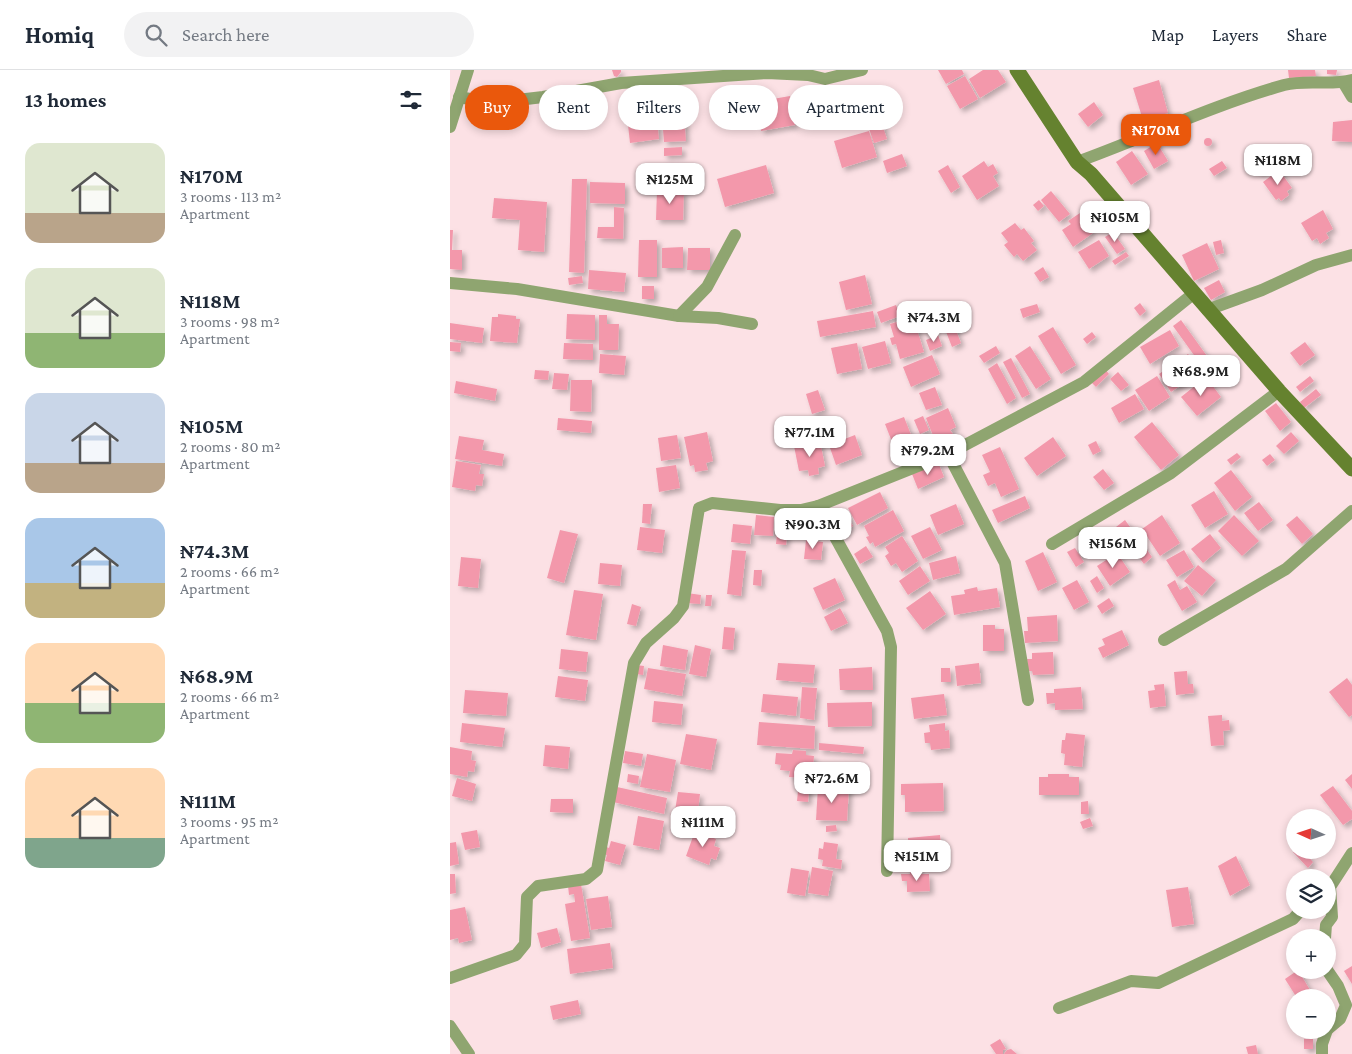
<!DOCTYPE html>
<html lang="en">
<head>
<meta charset="utf-8">
<style>
	body { margin:0; font-family:"Crimson Pro",serif; background:#f2f2f3; color:#1f2937; height:100vh; display:flex; flex-direction:column; font-size:19px; white-space:nowrap }
	* { box-sizing:border-box; margin:0 }
	p { font-size:16px; color:#747a83 }
	.icon { flex:none; width:28px; height:28px; fill:none; stroke:currentColor; stroke-width:2; stroke-linecap:round; stroke-linejoin:round }
	.map { position:relative; flex:1; overflow:hidden }
	.sheet { display:flex; flex-direction:column; background:#fff; width:450px }
	.sheet>* { flex:none }
	.top-card { position:absolute; left:15px; top:15px; width:475px; height:45px; display:flex; gap:10px }
	.needle { width:32px; rotate:273deg }
	.buttons { position:absolute; left:836px; top:739px; display:grid; gap:10px }
	.buttons a { display:grid; place-items:center; width:50px; height:50px; border-radius:50%; background:#fff; box-shadow:0 2px 8px #0003; font-size:25px }
	.price { position:absolute; translate:-50% -42px; padding:0 11px; border-radius:10px; background:#fff; color:#222; font-size:16px; line-height:32px; filter:drop-shadow(0 1px 2px #0008) }
	.price::after { content:''; position:absolute; left:50%; top:30px; width:15px; height:11px; margin-left:-8px; background:inherit; clip-path:polygon(0 0,100% 0,50% 100%) }
	.price.on { background:#ea580c; color:#fff }
	ul { padding:0; list-style:none }
	li { display:flex; align-items:center; gap:15px; height:125px; padding:0 25px }
	li span { display:grid; place-items:center; flex:none; width:140px; height:100px; border-radius:15px; color:#555 }
	li>.icon { margin-inline-start:auto }
	span .icon { width:60px; height:60px; fill:#fffc; stroke-width:1 }
	li b { font-size:21px }
	h2 { display:flex; justify-content:space-between; align-items:center; height:60px; padding:0 25px; font-size:21px }
	.tag { padding:0 18px; border-radius:22px; background:#fff; box-shadow:0 2px 8px #0003; font-size:18px; line-height:45px }
	.tag.on { background:#ea580c; color:#fff }
	header { display:flex; align-items:center; gap:30px; box-sizing:border-box; height:70px; padding:0 25px; background:#fff; border-bottom:1px solid #e0e1e3 }
	header strong { font-size:24px }
	nav { display:flex; gap:28px; margin-inline-start:auto; font-size:18px }
	.search { width:350px; height:45px; background:#f2f2f3; display:flex; align-items:center; gap:12px; box-sizing:border-box; padding:0 18px; border-radius:28px; color:#747a83; font-size:19px }
	main { display:flex; flex:1; min-height:0 }
	.map>svg:first-child { display:block }
	.building { fill:#f398ab; filter:url(#shadow) }
	.lines { fill:none; stroke-linecap:round; stroke-linejoin:round }
	.street { stroke:#8fa570; stroke-width:12 }
	.secondary { stroke:#65822f; stroke-width:15 }
</style>
</head>
<body>
<header>
<strong>Homiq</strong>
<div class="search"><svg class="icon" aria-label="search" viewBox="0 0 24 24"><circle cx="10" cy="10" r="6"/><path d="M15 15l6 6"/></svg>Search here</div>
<nav><a>Map</a><a>Layers</a><a>Share</a></nav>
</header>
<main>
<section class="sheet">
<h2>13 homes<svg class="icon" aria-label="filters" viewBox="0 0 24 24"><path d="M4 7h16M4 17h16"/><circle cx="9" cy="7" r="2"/><circle cx="15" cy="17" r="2"/></svg></h2>
<ul>
<li><span style="background:linear-gradient(#dfe7d0 70%,#b9a48a 0)"><svg class="icon" aria-label="home" viewBox="0 0 24 24"><path d="M3 11l9-7 9 7M6 9v11h12V9"/></svg></span><div><b>₦170M</b><p>3 rooms · 113 m²</p><p>Apartment</p></div></li>
<li><span style="background:linear-gradient(#dfe7d0 65%,#8fb573 0)"><svg class="icon" aria-label="home" viewBox="0 0 24 24"><path d="M3 11l9-7 9 7M6 9v11h12V9"/></svg></span><div><b>₦118M</b><p>3 rooms · 98 m²</p><p>Apartment</p></div></li>
<li><span style="background:linear-gradient(#c9d6e8 70%,#b9a48a 0)"><svg class="icon" aria-label="home" viewBox="0 0 24 24"><path d="M3 11l9-7 9 7M6 9v11h12V9"/></svg></span><div><b>₦105M</b><p>2 rooms · 80 m²</p><p>Apartment</p></div></li>
<li><span style="background:linear-gradient(#a9c7e8 65%,#c2b280 0)"><svg class="icon" aria-label="home" viewBox="0 0 24 24"><path d="M3 11l9-7 9 7M6 9v11h12V9"/></svg></span><div><b>₦74.3M</b><p>2 rooms · 66 m²</p><p>Apartment</p></div></li>
<li><span style="background:linear-gradient(#ffd9b3 60%,#8fb573 0)"><svg class="icon" aria-label="home" viewBox="0 0 24 24"><path d="M3 11l9-7 9 7M6 9v11h12V9"/></svg></span><div><b>₦68.9M</b><p>2 rooms · 66 m²</p><p>Apartment</p></div></li>
<li><span style="background:linear-gradient(#ffd9b3 70%,#7fa58c 0)"><svg class="icon" aria-label="home" viewBox="0 0 24 24"><path d="M3 11l9-7 9 7M6 9v11h12V9"/></svg></span><div><b>₦111M</b><p>3 rooms · 95 m²</p><p>Apartment</p></div></li>
</ul>
</section>
<div class="map">
<svg width="902" height="984" viewBox="0 0 902 984">
	<defs>
		<filter id="shadow"><feDropShadow dx="3.5" dy="3.5" stdDeviation="2.5" flood-color="#0004"/></filter>
	</defs>
	<rect width="100%" height="100%" fill="#fce1e5"/>
	<!-- building -->
	<g class="building">
		<path d="M162 0H171V2L167 7 164 6Z"/>
		<path d="M488 0H512L514 4 496 14Z"/>
		<path d="M533 0H548L556 12 530 28 519 9Z"/>
		<path d="M838 0H865L866 6 839 8Z"/>
		<path d="M877 0H887L886 5 877 4Z"/>
		<path d="M515 6 528 29 510 39 497 16Z"/>
		<path d="M709 10 718 43 693 50 683 18Z"/>
		<path d="M196 24V34L182 35 181 25Z"/>
		<path d="M340 26 345 55 311 61 307 38 318 36 317 30Z"/>
		<path d="M644 32 653 45 638 57 628 44Z"/>
		<path d="M233 34 236 71 214 72 211 35Z"/>
		<path d="M206 42 209 69 180 73 177 46Z"/>
		<path d="M902 50V72L882 71 883 52Z"/>
		<path d="M431 51 437 69 424 73 418 56Z"/>
		<path d="M419 61 427 87 392 98 384 71Z"/>
		<circle cx="758" cy="72" r="4"/>
		<path d="M707 73 718 91 704 99 694 81Z"/>
		<path d="M828 74 836 82 827 91 819 83Z"/>
		<path d="M232 77V85L214 86V78Z"/>
		<path d="M811 77 816 83 804 92 800 86Z"/>
		<path d="M682 81 698 104 681 115 666 92Z"/>
		<path d="M452 84 457 96 437 103 433 91Z"/>
		<path d="M817 88 821 94 810 103 805 97Z"/>
		<path d="M534 91 538 97 543 94 548 103 543 106 549 116 527 130 512 106Z"/>
		<path d="M772 91 777 98 764 106 759 99Z"/>
		<path d="M316 95 324 123 275 137 267 109Z"/>
		<path d="M498 95 510 117 501 123 488 101Z"/>
		<path d="M211 96H231L232 107H211Z"/>
		<path d="M829 100 842 118 837 121 839 125 831 131 829 128 826 130 813 112Z"/>
		<path d="M122 109H137L134 203 119 202Z"/>
		<path d="M140 112 175 113V134L140 133Z"/>
		<path d="M207 120 234 121 233 150H206Z"/>
		<path d="M601 121 620 144 609 152 591 130Z"/>
		<path d="M44 128 97 132 94 182 68 180 70 150 42 148Z"/>
		<path d="M589 130 594 136 588 141 583 135Z"/>
		<path d="M164 137 174 138 173 169 147 168 148 157H164Z"/>
		<path d="M873 140 883 159 876 163 879 168 870 174 867 168 862 171 851 153Z"/>
		<path d="M630 143 643 163 623 177 612 160 621 154 618 151Z"/>
		<path d="M565 153 571 160 574 158 584 171 581 173 587 180 573 191 567 184 564 187 554 175 558 172 551 163Z"/>
		<path d="M0 160H3L2 180H12V200L0 199Z"/>
		<path d="M663 162 675 179 667 184 655 167Z"/>
		<path d="M189 170H207V207H188Z"/>
		<path d="M649 170 659 186 639 199 628 182Z"/>
		<path d="M771 170 774 183 766 185 763 172Z"/>
		<path d="M757 173 769 199 744 211 732 185Z"/>
		<path d="M233 177V198H212V178Z"/>
		<path d="M238 178H260V200H237Z"/>
		<path d="M676 182 679 186 665 195 662 191Z"/>
		<path d="M593 197 599 207 590 212 584 203Z"/>
		<path d="M139 200 176 203 174 222 138 219Z"/>
		<path d="M415 205 422 234 396 240 389 212Z"/>
		<path d="M132 206 133 213 119 215 118 208Z"/>
		<path d="M769 210 775 222 761 230 754 218Z"/>
		<rect x="192" y="216" width="12" height="13"/>
		<path d="M690 233 696 241 690 246 684 238Z"/>
		<path d="M587 234 590 242 573 248 570 239Z"/>
		<path d="M446 235 450 246 431 253 427 242Z"/>
		<path d="M423 241 426 257 370 267 367 251Z"/>
		<path d="M48 244 66 246V249H70L67 273 40 271 42 247H48Z"/>
		<path d="M117 244 145 245V270L116 269Z"/>
		<path d="M149 245H157V254H169L168 280H149Z"/>
		<path d="M459 248 461 257 466 256 474 282 450 289 446 274 442 275 440 268 444 267 440 254Z"/>
		<path d="M502 250 511 273 502 277 493 254Z"/>
		<path d="M731 250 762 293 754 299 723 256Z"/>
		<path d="M0 253 34 258 32 273 0 269Z"/>
		<path d="M603 257 626 295 611 304 588 266Z"/>
		<path d="M720 260 729 276 700 294 690 277Z"/>
		<path d="M642 262 646 267 637 274 633 269Z"/>
		<path d="M488 265 492 276 480 281 476 270Z"/>
		<path d="M435 271 441 293 418 299 412 277Z"/>
		<path d="M0 272 11 273 10 282 0 281Z"/>
		<path d="M855 272 865 285 850 296 840 283Z"/>
		<path d="M114 273 143 274V290L113 289Z"/>
		<path d="M407 273 412 299 387 304 381 278Z"/>
		<path d="M546 276 550 283 534 293 529 286Z"/>
		<path d="M580 276 601 309 586 319 565 286Z"/>
		<path d="M150 284 176 286 174 305 149 303Z"/>
		<path d="M738 284 751 302 721 322 709 304Z"/>
		<path d="M482 285 490 304 461 317 453 297Z"/>
		<path d="M561 288 580 324 572 328 553 292Z"/>
		<path d="M547 293 566 328 557 334 538 299Z"/>
		<path d="M655 299 659 304 646 317 641 312Z"/>
		<path d="M85 300 99 301 98 310 84 309Z"/>
		<path d="M668 302 679 315 671 321 660 309Z"/>
		<path d="M104 303 119 304 117 320 102 319Z"/>
		<path d="M707 306 720 327 699 341 685 320Z"/>
		<path d="M860 306 864 311 850 322 846 317Z"/>
		<path d="M756 307 771 327 747 346 731 327Z"/>
		<path d="M121 310H142L141 342 120 341Z"/>
		<path d="M6 311 47 319 45 331 4 323Z"/>
		<path d="M485 317 492 335 476 340 469 323Z"/>
		<path d="M866 319 871 325 854 338 850 332Z"/>
		<path d="M368 320 375 340 362 344 356 324Z"/>
		<path d="M685 324 694 339 669 353 661 338Z"/>
		<path d="M826 333 841 352 830 361 815 341Z"/>
		<path d="M498 338 506 357 500 360 503 364 493 369 491 365 484 368 476 348Z"/>
		<path d="M473 346 479 360 470 364 464 350Z"/>
		<path d="M454 347 467 380 448 387 435 354Z"/>
		<path d="M108 348 142 351 141 363 107 360Z"/>
		<path d="M702 352 729 385 711 400 684 367Z"/>
		<path d="M373 354 379 363 370 368 365 358Z"/>
		<path d="M257 362 263 391 256 393 258 400 245 402 244 395 240 396 234 367Z"/>
		<path d="M841 362 849 371 834 384 826 376Z"/>
		<path d="M227 365 231 388 211 391 208 368Z"/>
		<path d="M405 365 412 385 386 395 379 375Z"/>
		<path d="M9 366 34 370 32 380 54 384 52 396 5 389Z"/>
		<path d="M603 367 616 386 587 406 574 388Z"/>
		<path d="M370 371 375 396 368 398 369 404 359 406 358 400 349 401 344 376Z"/>
		<path d="M646 371 651 381 643 385 638 375Z"/>
		<path d="M550 377 569 419 551 427 545 413 538 416 533 405 540 402 532 385Z"/>
		<path d="M787 383 791 387 781 395 777 390Z"/>
		<path d="M820 384 825 390 817 396 812 390Z"/>
		<path d="M6 391 31 395 29 404H34L32 416 26 415 25 421 2 417Z"/>
		<path d="M488 392 494 407 468 419 462 404Z"/>
		<path d="M226 395 230 418 209 422 206 398Z"/>
		<path d="M653 399 664 413 654 420 643 407Z"/>
		<path d="M781 400 802 427 785 441 764 413Z"/>
		<path d="M764 421 778 444 755 458 741 435Z"/>
		<path d="M430 422 438 438 407 455 398 438Z"/>
		<path d="M575 426 580 438 548 453 542 440Z"/>
		<path d="M809 432 823 450 808 461 794 443Z"/>
		<path d="M193 434H202L200 454 192 453Z"/>
		<path d="M506 434 514 454 488 465 480 445Z"/>
		<path d="M443 440 454 461 425 477 423 472 420 474 416 467 419 466 414 456Z"/>
		<path d="M306 445 324 447 323 466 304 465Z"/>
		<path d="M712 445 730 473 710 486 692 459Z"/>
		<path d="M784 445 809 471 792 486 768 461Z"/>
		<path d="M388 446 390 450 398 446 403 456 391 464 382 449Z"/>
		<path d="M847 446 863 464 852 474 836 455Z"/>
		<path d="M675 450 702 487 694 494 666 457Z"/>
		<path d="M355 453 368 454 367 465 354 464Z"/>
		<path d="M283 454 302 456 300 474 281 472Z"/>
		<path d="M190 457 215 460 212 483 187 480Z"/>
		<path d="M480 457 492 480 473 489 461 466Z"/>
		<path d="M110 460 128 464 114 513 97 508Z"/>
		<path d="M327 463 337 464 336 475 326 474Z"/>
		<path d="M760 464 771 478 753 493 741 479Z"/>
		<path d="M452 466 468 491 452 502 446 493 441 496 435 486 439 483 435 477Z"/>
		<path d="M356 470 373 472 371 490 354 489Z"/>
		<path d="M416 476 423 487 410 494 404 484Z"/>
		<path d="M625 478 634 492 626 497 617 482Z"/>
		<path d="M282 480 296 481 291 526 277 524Z"/>
		<path d="M734 480 744 497 727 507 716 490Z"/>
		<path d="M593 482 607 512 588 521 575 491Z"/>
		<path d="M667 483 680 502 660 516 647 496Z"/>
		<path d="M506 486 510 503 483 510 479 493Z"/>
		<path d="M11 487 31 489 28 518 8 516Z"/>
		<path d="M150 493 172 495 170 516 148 514Z"/>
		<path d="M748 495 766 510 752 526 734 511Z"/>
		<path d="M470 496 480 511 458 525 449 511Z"/>
		<path d="M304 500H312L311 516 303 515Z"/>
		<path d="M647 506 654 518 647 523 640 511Z"/>
		<path d="M385 508 395 530 373 540 363 518Z"/>
		<path d="M627 510 639 532 624 540 612 518Z"/>
		<path d="M725 510 730 520 737 516 747 532 732 541 717 515Z"/>
		<path d="M527 517 528 521 547 518 550 537 504 545 501 526 515 524 514 520Z"/>
		<path d="M124 520 153 524 146 570 116 565Z"/>
		<path d="M480 521 496 544 473 560 456 538Z"/>
		<path d="M237 523 251 525 250 534 236 533Z"/>
		<path d="M256 525H262L261 536H255Z"/>
		<path d="M659 528 664 536 652 544 647 536Z"/>
		<path d="M182 534 191 537 186 556 177 554Z"/>
		<path d="M390 538 398 553 381 561 374 547Z"/>
		<path d="M607 545 608 571 575 573 574 561H578L577 547Z"/>
		<path d="M533 555H545V559H554V581H533Z"/>
		<path d="M274 557 285 558 283 580 272 579Z"/>
		<path d="M672 560 679 575 653 588 648 578 655 575 652 569Z"/>
		<path d="M213 575 238 580 235 600 210 596Z"/>
		<path d="M245 575 261 579 256 607 239 604Z"/>
		<path d="M111 579 138 582 136 602 109 599Z"/>
		<path d="M603 582 604 604 583 605 582 601H578L577 589H582V583Z"/>
		<path d="M328 593 365 595 363 613 326 610Z"/>
		<path d="M529 593 531 613 507 616 505 596Z"/>
		<path d="M186 595 194 596 193 605 185 604Z"/>
		<path d="M422 597 423 620H390L389 599Z"/>
		<path d="M198 598 236 604 232 626 194 619Z"/>
		<path d="M491 598H500L501 612H491Z"/>
		<path d="M737 601 738 614H743L744 623 726 625 724 602Z"/>
		<path d="M108 606 138 610 135 631 105 627Z"/>
		<path d="M897 608 902 615V645L899 647 879 622Z"/>
		<path d="M714 614 716 636 700 638 698 621 705 620 704 615Z"/>
		<path d="M352 617 367 618 364 650 350 648Z"/>
		<path d="M631 617 633 639 605 640V633L597 634 596 623H604V619Z"/>
		<path d="M15 620 58 623 56 646 13 643Z"/>
		<path d="M313 624 348 627 346 646 311 642Z"/>
		<path d="M494 624 497 645 464 649 461 628Z"/>
		<path d="M204 631 233 634 231 655 202 652Z"/>
		<path d="M422 632V656L378 657 377 633Z"/>
		<path d="M772 645V651L779 650 780 660 773 661 774 675 761 676 758 646Z"/>
		<path d="M309 652 365 656 364 679 307 675Z"/>
		<path d="M12 653 55 658 52 677 10 672Z"/>
		<path d="M495 653V661L499 660 500 678 481 680 480 673H475L474 663 480 662 479 655Z"/>
		<path d="M616 663 635 665 632 697 614 695 615 684 611 683 612 670H615Z"/>
		<path d="M236 664 267 669 261 700 230 694Z"/>
		<path d="M369 673 414 677 413 684 369 680Z"/>
		<path d="M95 675 120 677 118 699 93 696Z"/>
		<path d="M0 677 22 681 21 690 26 691 24 702 18 701 17 707 0 704Z"/>
		<path d="M343 680 356 681V685L364 686 362 709 339 707 340 701 330 700 331 695 325 694 326 683 342 684Z"/>
		<path d="M175 681 193 684 191 696 173 693Z"/>
		<path d="M197 684 226 690 220 722 190 717Z"/>
		<path d="M178 704 189 706 188 714 177 712Z"/>
		<path d="M598 704H619V707H629V725H589V707H598Z"/>
		<path d="M902 704V719L895 710Z"/>
		<path d="M7 708 26 714 22 731 2 726Z"/>
		<path d="M349 711 360 712 358 732 347 731Z"/>
		<path d="M493 713 494 741 455 742V725H451V714Z"/>
		<path d="M368 716 399 717 397 751 366 750Z"/>
		<path d="M883 716 902 741V749L893 755 870 725Z"/>
		<path d="M167 717 217 728 214 744 163 732Z"/>
		<path d="M228 722 250 724 247 750 224 747Z"/>
		<path d="M101 729H123V743L100 742Z"/>
		<path d="M638 731 639 744H631V732Z"/>
		<path d="M188 746 214 751 209 780 183 775Z"/>
		<path d="M640 748 643 756 633 759 630 752Z"/>
		<path d="M386 755 387 761 376 762V756Z"/>
		<path d="M27 760 30 777 15 780 11 763Z"/>
		<path d="M245 761 266 769 264 776 270 778 266 790 261 788 259 795 236 786Z"/>
		<path d="M490 765 493 793 459 796 458 768Z"/>
		<path d="M161 771 176 775 170 795 155 791 157 785 152 784 154 776 159 778Z"/>
		<path d="M6 772 9 794 0 796V773Z"/>
		<path d="M374 772 388 774 386 789 392 790 391 799 372 796 373 790 368 789 369 778 373 779Z"/>
		<path d="M846 780H852L863 792 858 798 843 782Z"/>
		<path d="M786 786 800 815 780 826 768 796Z"/>
		<path d="M362 797 383 801 378 826 358 823Z"/>
		<path d="M341 798 359 801 355 826 337 823Z"/>
		<path d="M460 800H469V804H479L480 821 457 822V811H452L451 804H460Z"/>
		<path d="M0 804H5L6 823 0 824Z"/>
		<path d="M131 814 140 868 121 871 115 834 125 832 124 824 119 825 118 816Z"/>
		<path d="M738 817 744 854 722 857 716 820Z"/>
		<path d="M158 826 162 857 141 860 136 829Z"/>
		<path d="M15 837 22 870 9 873 8 868 0 870V840Z"/>
		<path d="M107 858 111 872 91 878 87 863Z"/>
		<path d="M160 873 163 898 120 904 117 879Z"/>
		<path d="M902 896V914L894 901Z"/>
		<path d="M848 900 860 920 847 928 835 909Z"/>
		<path d="M128 930 131 944 103 950 100 936Z"/>
		<path d="M550 969 556 979 553 980V984H546L540 975Z"/>
		<rect x="854" y="969" width="9" height="10"/>
		<path d="M806 975 808 984H798L796 977Z"/>
		<path d="M561 979 567 984H554L557 980Z"/>
	</g>
	<g class="lines">
		<!-- street -->
		<g class="street">
			<path d="M893 12 902 27"/>
			<path d="M9 27 42 33 93 27 171 13 317 3 358 5 375 9 412 0"/>
			<path d="M0 57 18 0"/>
			<path d="M627 92C696 67 763 35 834 15 858 9 880 16 902 10"/>
			<path d="M0 213 67 219 229 246 268 248 302 254"/>
			<path d="M757 240 812 220 866 195 902 185"/>
			<path d="M229 246 257 217 285 165"/>
			<path d="M498 384 555 493 578 630"/>
			<path d="M368 436 437 561 441 577 437 801"/>
			<path d="M602 474 721 403 829 321"/>
			<path d="M714 570 836 499 902 441"/>
			<path d="M875 868 876 855 882 847 880 817 902 783"/>
			<path d="M877 900 888 916 896 935 890 949 878 959"/>
			<path d="M0 908 66 885 75 874 77 827 88 816 136 809 147 800 184 593 196 573 224 548 233 536 249 438 262 433 330 440H351L368 436 498 384 634 312 743 224"/>
			<path d="M609 938 681 911 708 913 843 849 851 840"/>
			<path d="M0 956 19 984"/>
			<path d="M872 984V974L877 960"/>
		</g>
		<!-- secondary -->
		<path class="secondary" d="M567 0 627 92 641 104 829 321 902 399"/>
	</g>
</svg>
<div class="buttons">
<a><svg class="needle" viewBox="-14 -14 28 28"><path d="M0-13l5 13h-10z" fill="#e53935"/><path d="M0 13l5-13h-10z" fill="#747a83"/></svg></a>
<a><svg class="icon" aria-label="layers" viewBox="0 0 24 24"><path d="M12 4l9 5-9 5-9-5zM3 14l9 5 9-5"/></svg></a>
<a>+</a>
<a>−</a>
</div>
<b class="price on" style="left:706px;top:86px">₦170M</b>
<b class="price" style="left:828px;top:116px">₦118M</b>
<b class="price" style="left:220px;top:135px">₦125M</b>
<b class="price" style="left:665px;top:173px">₦105M</b>
<b class="price" style="left:484px;top:273px">₦74.3M</b>
<b class="price" style="left:751px;top:327px">₦68.9M</b>
<b class="price" style="left:360px;top:388px">₦77.1M</b>
<b class="price" style="left:478px;top:406px">₦79.2M</b>
<b class="price" style="left:363px;top:480px">₦90.3M</b>
<b class="price" style="left:663px;top:499px">₦156M</b>
<b class="price" style="left:382px;top:734px">₦72.6M</b>
<b class="price" style="left:253px;top:778px">₦111M</b>
<b class="price" style="left:467px;top:812px">₦151M</b>
<div class="top-card">
<a class="tag on">Buy</a>
<a class="tag">Rent</a>
<a class="tag">Filters</a>
<a class="tag">New</a>
<a class="tag">Apartment</a>
</div>
</div>
</main>
</body>
</html>
